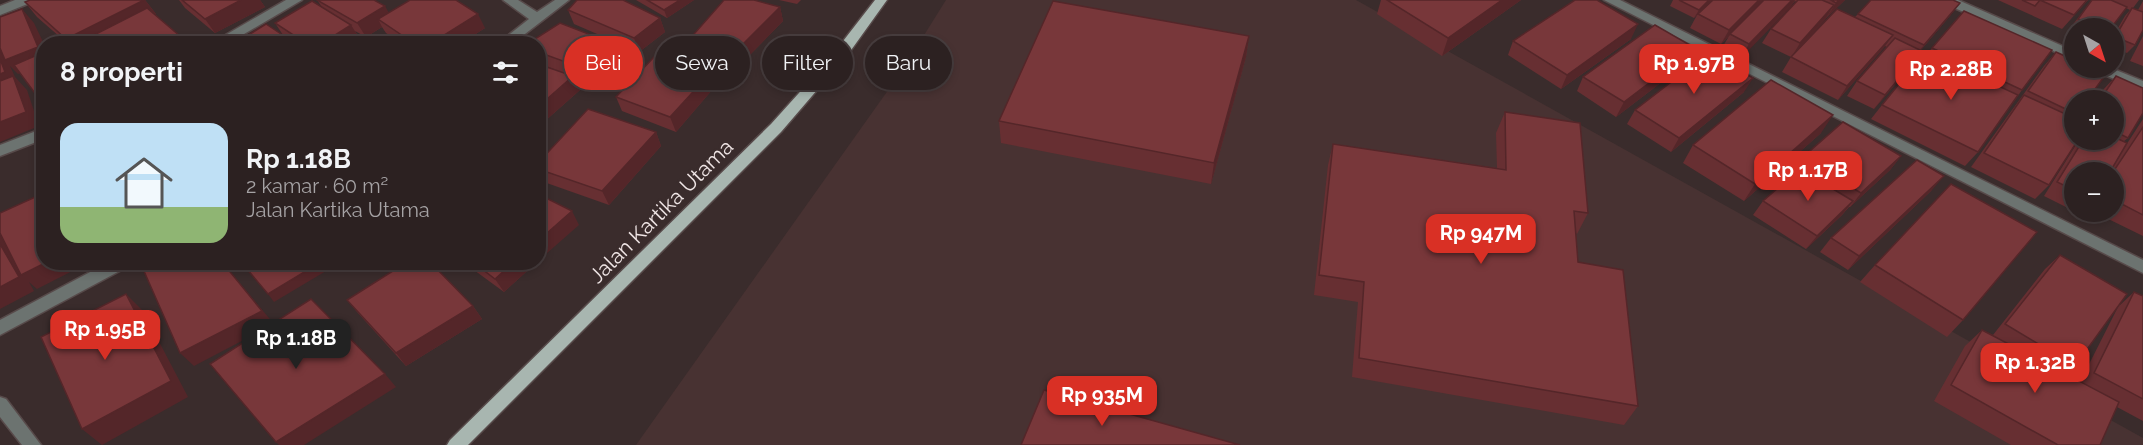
<!DOCTYPE html>
<html lang="id">
<head>
<meta charset="utf-8">
<style>
	body { margin:0; font-family:Raleway,sans-serif; background:#382e2e; color:#f1f3f6; height:100vh; display:flex; flex-direction:column; font-size:22px; white-space:nowrap }
	* { box-sizing:border-box; margin:0 }
	p { font-size:20px; color:#a6a3a5 }
	.icon { flex:none; width:33px; height:33px; fill:none; stroke:currentColor; stroke-width:2; stroke-linecap:round; stroke-linejoin:round }
	.map { position:relative; flex:1; overflow:hidden }
	.drawer { position:absolute; left:36px; top:36px; width:510px; height:234px; display:flex; flex-direction:column; background:#2c2121; border-radius:24px; box-shadow:0 3px 9px #0003,0 0 0 2px #483e3f }
	.drawer>* { flex:none }
	.hud { position:absolute; left:564px; top:36px; width:570px; height:54px; display:flex; gap:12px }
	.needle { width:39px; rotate:141deg }
	.controls { position:absolute; left:2064px; top:18px; display:grid; gap:12px }
	.controls a { display:grid; place-items:center; width:60px; height:60px; border-radius:50%; background:#2c2121; box-shadow:0 3px 9px #0003,0 0 0 2px #483e3f; font-size:30px }
	.price { position:absolute; translate:-50% -51px; padding:0 14px; border-radius:12px; background:#d93025; color:#fff; font-size:20px; line-height:39px; filter:drop-shadow(0 2px 3px #0008) }
	.price::after { content:''; position:absolute; left:50%; top:36px; width:18px; height:14px; margin-left:-9px; background:inherit; clip-path:polygon(0 0,100% 0,50% 100%) }
	.price.current { background:#222; color:#fff }
	ul { padding:0; list-style:none }
	li { display:flex; align-items:center; gap:18px; height:150px; padding:0 24px }
	li+li { border-top:2px solid #483e3f }
	li span { display:grid; place-items:center; flex:none; width:168px; height:120px; border-radius:18px; color:#555 }
	li>.icon { margin-inline-start:auto }
	span .icon { width:72px; height:72px; fill:#fffc; stroke-width:1 }
	li b { font-size:26px }
	h2 { display:flex; justify-content:space-between; align-items:center; height:72px; padding:0 24px; font-size:26px }
	.chip { padding:0 21px; border-radius:27px; background:#2c2121; box-shadow:0 3px 9px #0003,0 0 0 2px #483e3f; font-size:21px; line-height:54px }
	.chip.current { background:#d93025; color:#fff }
	.map>svg:first-child { display:block }
	.built { fill:#483232 }
	.lines { fill:none; stroke-linecap:round; stroke-linejoin:round }
	.minor-casing { stroke:#574a4a; stroke-width:3 }
	.major-casing { stroke:#574a4a; stroke-width:3 }
	.minor { fill:#6c7370; fill-rule:evenodd }
	.major { fill:#a8b6b0; fill-rule:evenodd }
	.wall { fill:#672f32; fill-rule:evenodd }
	.shaded-wall { fill:#542629 }
	.building { fill:#78373a; stroke:#542629; stroke-width:1.5 }
	.labels { text-anchor:middle; dominant-baseline:central; stroke-width:5; stroke-linejoin:round; paint-order:stroke }
	.street-label { font-size:21px; fill:#efe5e5; stroke:#3a2c2c }
</style>
</head>
<body>
<div class="map">
<svg width="2143" height="445" viewBox="0 0 2143 445">
	<rect width="100%" height="100%" fill="#3a2c2c"/>
	<!-- built -->
	<path class="built" d="M946 0H1356L2143 438V445H636L901 72Z"/>
	<g class="lines">
		<defs>
			<g id="minor">
				<path d="M15 0H32L30 3 0 15V6Z"/>
				<path d="M286 0H302L227 44H210Z"/>
				<path d="M503 0H518L537 12 555 0H569L512 44H497L529 19Z"/>
				<path d="M1604 0H1620L2143 260V273Z"/>
				<path d="M1941 0H1958L2074 51V60L1943 3Z"/>
				<path d="M2093 68H2111L2143 81V91L2095 71Z"/>
				<path d="M44 128V139L0 156V145Z"/>
				<path d="M109 262H131L129 266 0 335V320Z"/>
				<path d="M0 397 6 399 41 445H22L0 417Z"/>
			</g>
			<path id="major" d="M875 0H887L849 53 781 132 468 445H447L450 440 771 124 826 63Z"/>
		</defs>
		<!-- minor casing -->
		<use href="#minor" class="minor-casing"/>
		<!-- major casing -->
		<use href="#major" class="major-casing"/>
		<!-- minor -->
		<use href="#minor" class="minor"/>
		<!-- major -->
		<use href="#major" class="major"/>
	</g>
	<!-- wall -->
	<g class="wall">
		<path d="M30 0H145L156 14H154L181 37 186 44H68L37 17 25 2Z"/>
		<path d="M179 0H260L265 7 215 33 185 8Z"/>
		<path d="M317 0 388 13 485 28 460 44H402L386 33 382 27 366 37 355 31 360 39 353 44H234L283 35 275 23 322 7Z"/>
		<path d="M636 0H694L667 18Z"/>
		<path d="M779 0H801L797 4Z"/>
		<path d="M1381 0H1521L1442 56 1377 14Z"/>
		<path d="M1673 0H1845L1827 17 1801 47 1855 17 1858 14 1960 3 1949 17 1921 50 1922 51 1912 65 1874 109 1847 96 1857 81 1887 47 1885 46 1838 100 1782 72 1791 57 1762 43 1771 29 1796 2 1795 1 1741 58 1722 48 1729 36 1721 44 1690 28 1697 15 1694 18 1670 6Z"/>
		<path d="M1998 0H2088L2062 29Z"/>
		<path d="M2092 0H2139L2133 8 2138 10 2143 1V30L2135 45 2127 53 2114 48V35L2125 16 2130 10 2126 8 2111 28 2074 29 2071 27Z"/>
		<path d="M780 7 783 21 738 67 692 56 687 42Z"/>
		<path d="M568 10 660 18 665 32 639 52 574 24Z"/>
		<path d="M1249 36 1246 57 1211 184 1001 143 999 121Z"/>
		<path d="M2143 36V66L2130 61Z"/>
		<path d="M1631 39 1561 89 1508 55 1513 41Z"/>
		<path d="M538 44 618 57 588 82 574 77 580 90 545 121 538 119V64L556 70 538 63Z"/>
		<path d="M1932 48 2022 90 1978 152 1965 166 1871 119 1882 105Z"/>
		<path d="M2056 52 2074 100V117L2049 185 2035 199 1971 167 2012 110 2044 66Z"/>
		<path d="M1688 62 1616 117 1577 91 1583 77Z"/>
		<path d="M2116 76 2128 138 2124 141 2119 156 2143 119V236L2094 212H2114V172H2074V211L2044 196 2079 140H2114V100H2096L2103 90Z"/>
		<path d="M718 83 676 132 622 111 616 97Z"/>
		<path d="M1744 92 1671 152 1627 124 1635 110Z"/>
		<path d="M1505 112 1588 213 1577 234 1576 233 1578 262 1638 406 1624 425 1352 377 1358 302 1314 295 1328 165 1333 144 1497 168 1496 133Z"/>
		<path d="M656 132 661 146 609 205 541 181 538 176V163Z"/>
		<path d="M1821 133 1744 201 1683 163 1693 145Z"/>
		<path d="M1901 156 1890 170 1850 207H1849L1842 215 1806 249 1753 215 1763 201 1795 173 1793 172 1802 158Z"/>
		<path d="M1932 190 1848 270 1820 252 1831 238Z"/>
		<path d="M2060 255 2120 305 2134 292 2143 296V421L2117 407 2100 445H2011L1934 401 1965 346 1982 330 1993 335 2045 269ZM2118 307 2080 382 2066 374 2075 366Z"/>
		<path d="M463 262H537L504 292Z"/>
		<path d="M1875 265 1963 320 1947 337 1860 282Z"/>
		<path d="M347 300 473 306 482 319 406 366 358 313Z"/>
	</g>
	<!-- shaded-wall -->
	<g class="shaded-wall">
		<path d="M144 0H145L156 14 98 43 90 37 96 44H70L66 39Z"/>
		<path d="M241 0H260L265 7 215 33 205 19Z"/>
		<path d="M680 0H694L667 18 664 10Z"/>
		<path d="M1502 0H1521L1442 56 1448 38Z"/>
		<path d="M1709 0H1714L1694 18 1699 10Z"/>
		<path d="M1759 0H1766L1721 44 1729 30Z"/>
		<path d="M1792 0H1795L1791 7 1741 58 1749 44Z"/>
		<path d="M1839 0H1845L1827 17 1836 3Z"/>
		<path d="M1960 3 1949 17 1913 59 1924 45Z"/>
		<path d="M1834 5 1825 20 1791 58 1800 43Z"/>
		<path d="M385 6 393 20 378 19 382 27 366 37 357 23Z"/>
		<path d="M780 7 783 21 738 67 734 53Z"/>
		<path d="M22 9 34 23 44 44V64L18 74 10 66 15 77 27 90 39 126 0 142V38Z"/>
		<path d="M478 14 485 28 460 44H430Z"/>
		<path d="M660 18 665 32 639 52 634 38Z"/>
		<path d="M1638 24 1631 39 1561 89 1567 75Z"/>
		<path d="M351 25 360 39 353 44H321Z"/>
		<path d="M1893 35 1883 49 1838 100 1847 86Z"/>
		<path d="M1249 36 1246 57 1211 184 1214 163Z"/>
		<path d="M181 37 186 44H169Z"/>
		<path d="M612 43 618 57 588 82 582 68Z"/>
		<path d="M1695 48 1688 62 1616 117 1624 102Z"/>
		<path d="M1922 51 1912 65 1874 109 1885 95Z"/>
		<path d="M714 69 718 83 676 132 670 117Z"/>
		<path d="M573 76 580 90 545 121 538 107Z"/>
		<path d="M1753 78 1744 92 1671 152 1679 138Z"/>
		<path d="M1833 115 1821 133 1744 201 1755 184Z"/>
		<path d="M656 132 661 146 609 205 602 191Z"/>
		<path d="M1901 156 1890 170 1850 207 1861 193Z"/>
		<path d="M1944 176 1932 190 1848 270 1859 256Z"/>
		<path d="M1853 201 1842 215 1806 249 1817 236Z"/>
		<path d="M572 211 579 225 538 261V241Z"/>
		<path d="M0 233 47 262H90L37 289 29 282 34 291 0 309Z"/>
		<path d="M222 262 274 324 194 366 180 353Z"/>
		<path d="M321 262H327L331 268 274 302 268 294Z"/>
		<path d="M344 262H354L347 267Z"/>
		<path d="M514 262H537L504 292 495 279Z"/>
		<path d="M126 294 143 311 188 397 102 445 82 429Z"/>
		<path d="M473 306 482 319 406 366 396 353Z"/>
		<path d="M385 374 396 387 304 445H279L276 442Z"/>
	</g>
	<!-- building -->
	<g class="building">
		<path d="M30 0H144L66 39 25 2Z"/>
		<path d="M182 0H241L205 19Z"/>
		<path d="M317 0H374L385 6 357 23Z"/>
		<path d="M410 0H456L478 14 430 44H415L378 19Z"/>
		<path d="M577 0H623L660 18 634 38 568 10Z"/>
		<path d="M647 0H680L664 10Z"/>
		<path d="M724 0H754L780 7 734 53 687 42Z"/>
		<path d="M1387 0H1502L1448 38Z"/>
		<path d="M1575 0H1597L1638 24 1567 75 1513 41Z"/>
		<path d="M1679 0H1709L1699 10Z"/>
		<path d="M1713 0H1759L1729 30 1698 14Z"/>
		<path d="M1764 0H1792L1749 44 1730 34Z"/>
		<path d="M1798 0H1822L1834 5 1800 43 1771 29Z"/>
		<path d="M1831 0H1839L1836 3Z"/>
		<path d="M1871 0H1953L1960 3 1924 45 1858 14Z"/>
		<path d="M2022 0H2040L2035 6Z"/>
		<path d="M2040 0H2087L2074 15Z"/>
		<path d="M2092 0H2111L2127 7 2111 28H2099L2078 19Z"/>
		<path d="M312 1 351 25 321 44H307L275 23Z"/>
		<path d="M1053 1 1249 36 1214 163 999 121Z"/>
		<path d="M147 8 181 37 169 44H98L90 37Z"/>
		<path d="M2132 8 2143 12V30L2135 45 2115 37Z"/>
		<path d="M22 9 38 47 5 60 0 48V17Z"/>
		<path d="M1837 9 1893 35 1847 86 1791 57Z"/>
		<path d="M1964 11 2052 50 2022 90 1932 48Z"/>
		<path d="M560 23 612 43 582 68 538 52V44H527Z"/>
		<path d="M266 24 296 44H234Z"/>
		<path d="M1655 25 1695 48 1624 102 1583 77Z"/>
		<path d="M1895 38 1922 51 1885 95 1857 81Z"/>
		<path d="M44 52V98L40 100 14 65Z"/>
		<path d="M1925 52 2018 95 1978 152 1882 105Z"/>
		<path d="M2056 52 2074 60V68H2092L2106 74 2087 100H2074V113L2028 91Z"/>
		<path d="M1709 53 1753 78 1679 138 1635 110Z"/>
		<path d="M655 56 714 69 670 117 616 97Z"/>
		<path d="M0 59 5 72 0 74Z"/>
		<path d="M538 64 573 76 538 107Z"/>
		<path d="M13 76 26 112 0 122V81Z"/>
		<path d="M2116 76 2143 88V113L2128 138 2114 131V100H2100Z"/>
		<path d="M1771 80 1833 115 1755 184 1693 145Z"/>
		<path d="M2024 95 2074 118V140H2078L2049 185 1984 153Z"/>
		<path d="M588 109 656 132 602 191 538 169V163Z"/>
		<path d="M1505 112 1580 123 1588 213 1574 211 1578 262 1623 270 1638 406 1359 358 1364 282 1319 275 1333 144 1506 170Z"/>
		<path d="M1843 122 1901 156 1861 193 1802 158Z"/>
		<path d="M2143 127V215L2114 200 2113 172Z"/>
		<path d="M2114 137 2127 143 2110 172H2074V190L2057 182 2083 140H2114Z"/>
		<path d="M1917 160 1944 176 1859 256 1831 238Z"/>
		<path d="M1800 169 1853 201 1817 236 1763 201Z"/>
		<path d="M1951 184 2037 232 1963 320 1875 265Z"/>
		<path d="M44 193V262H47L21 275 0 233V213Z"/>
		<path d="M538 194 572 211 538 241Z"/>
		<path d="M0 244 19 277 0 287Z"/>
		<path d="M2060 255 2127 294 2075 366 2005 324Z"/>
		<path d="M140 262H222L262 311 180 353Z"/>
		<path d="M241 262H321L268 294Z"/>
		<path d="M407 262H430L473 306 396 353 347 300Z"/>
		<path d="M473 262H514L495 279Z"/>
		<path d="M2134 292 2143 296V399L2094 373Z"/>
		<path d="M126 294 171 381 82 429 41 337Z"/>
		<path d="M311 299 385 374 276 442 210 364Z"/>
		<path d="M1982 330 2119 402 2100 445H2058L1951 385Z"/>
		<path d="M1044 390 1240 445H1021Z"/>
	</g>
	<g class="labels">
		<!-- street labels -->
		<g class="street-label">
			<text transform="translate(661 211) rotate(-45)">Jalan Kartika Utama</text>
		</g>
	</g>
</svg>
<div class="controls">
<a><svg class="needle" viewBox="-14 -14 28 28"><path d="M0-13l5 13h-10z" fill="#e53935"/><path d="M0 13l5-13h-10z" fill="#a6a3a5"/></svg></a>
<a>+</a>
<a>−</a>
</div>
<b class="price" style="left:1694px;top:95px">Rp 1.97B</b>
<b class="price" style="left:1951px;top:101px">Rp 2.28B</b>
<b class="price" style="left:1808px;top:202px">Rp 1.17B</b>
<b class="price" style="left:1481px;top:265px">Rp 947M</b>
<b class="price" style="left:105px;top:361px">Rp 1.95B</b>
<b class="price current" style="left:296px;top:370px">Rp 1.18B</b>
<b class="price" style="left:2035px;top:394px">Rp 1.32B</b>
<b class="price" style="left:1102px;top:427px">Rp 935M</b>
<div class="hud">
<a class="chip current">Beli</a>
<a class="chip">Sewa</a>
<a class="chip">Filter</a>
<a class="chip">Baru</a>
</div>
<section class="drawer">
<h2>8 properti<svg class="icon" aria-label="filters" viewBox="0 0 24 24"><path d="M4 7h16M4 17h16"/><circle cx="9" cy="7" r="2"/><circle cx="15" cy="17" r="2"/></svg></h2>
<ul>
<li><span style="background:linear-gradient(#bfe0f5 70%,#8fb573 0)"><svg class="icon" aria-label="home" viewBox="0 0 24 24"><path d="M3 11l9-7 9 7M6 9v11h12V9"/></svg></span><div><b>Rp 1.18B</b><p>2 kamar · 60 m²</p><p>Jalan Kartika Utama</p></div></li>
</ul>
</section>
</div>
</body>
</html>
